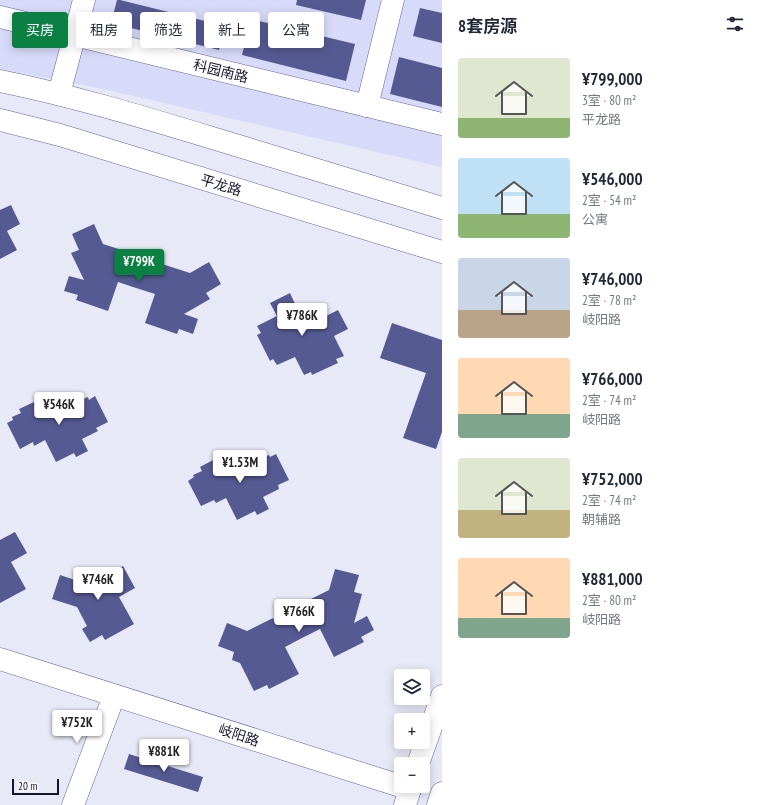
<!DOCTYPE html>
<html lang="zh">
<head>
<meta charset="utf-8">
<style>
	body { margin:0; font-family:"PT Sans Narrow","Noto Sans SC",sans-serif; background:#f6f6f7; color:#1f2937; height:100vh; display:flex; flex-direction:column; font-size:15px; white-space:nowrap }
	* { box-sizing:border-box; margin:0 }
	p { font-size:13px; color:#747a83 }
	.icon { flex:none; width:22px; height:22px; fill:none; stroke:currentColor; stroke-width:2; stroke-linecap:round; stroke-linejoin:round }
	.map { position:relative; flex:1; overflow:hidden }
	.sheet { display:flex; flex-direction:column; background:#fff; width:320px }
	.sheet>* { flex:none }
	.top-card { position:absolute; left:12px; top:12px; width:370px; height:36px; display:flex; gap:8px }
	.tools { position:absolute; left:394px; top:669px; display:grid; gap:8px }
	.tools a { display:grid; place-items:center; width:36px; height:36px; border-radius:4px; background:#fff; box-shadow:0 2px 10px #0003; font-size:20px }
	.scale { position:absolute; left:12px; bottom:10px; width:47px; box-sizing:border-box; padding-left:4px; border:2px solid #14152c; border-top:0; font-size:11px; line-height:14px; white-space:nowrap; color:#14152c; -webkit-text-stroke:3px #fff; paint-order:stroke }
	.price { position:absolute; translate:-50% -34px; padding:0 9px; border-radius:4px; background:#fff; color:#222; font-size:13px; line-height:26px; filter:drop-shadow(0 1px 2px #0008) }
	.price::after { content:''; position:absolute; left:50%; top:24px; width:12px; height:9px; margin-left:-6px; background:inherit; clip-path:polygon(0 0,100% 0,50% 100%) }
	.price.current { background:#0b8043; color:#fff }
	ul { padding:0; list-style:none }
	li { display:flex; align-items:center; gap:12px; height:100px; padding:0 16px }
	li span { display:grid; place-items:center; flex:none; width:112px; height:80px; border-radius:4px; color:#555 }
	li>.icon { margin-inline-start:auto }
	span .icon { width:48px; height:48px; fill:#fffc; stroke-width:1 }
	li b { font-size:17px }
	h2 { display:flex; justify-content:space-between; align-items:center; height:48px; padding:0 16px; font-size:17px }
	.chip { padding:0 14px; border-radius:4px; background:#fff; box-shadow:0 2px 10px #0003; font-size:14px; line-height:36px }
	.chip.current { background:#0b8043; color:#fff }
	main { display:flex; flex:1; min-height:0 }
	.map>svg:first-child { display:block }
	.built { fill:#d7dbf9 }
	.building { fill:#555a93 }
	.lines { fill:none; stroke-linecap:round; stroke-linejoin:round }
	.minor-casing { stroke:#6267a2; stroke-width:23 }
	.major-casing { stroke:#6267a2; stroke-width:23 }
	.minor { stroke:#fff; stroke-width:22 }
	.major { stroke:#fff; stroke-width:22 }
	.labels { text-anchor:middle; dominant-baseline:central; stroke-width:4; stroke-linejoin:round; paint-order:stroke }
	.street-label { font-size:14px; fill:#14152c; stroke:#fff }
</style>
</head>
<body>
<main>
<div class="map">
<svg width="442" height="805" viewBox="0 0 442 805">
	<rect width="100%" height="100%" fill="#e7e9f7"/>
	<!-- built -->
	<path class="built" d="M0 0H442V167L103 89 0 69Z"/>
	<!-- building -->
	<g class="building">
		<path d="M117 0H120L225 26 219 50 111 23Z"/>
		<path d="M297 0H366L361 20 296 5Z"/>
		<path d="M420 8 442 13V43L413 36Z"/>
		<path d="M251 19 355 44 346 81 242 55Z"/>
		<path d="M399 57 442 68V107L390 94Z"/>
		<path d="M11 205 20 224 7 231 17 250 0 259V210Z"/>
		<path d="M94 224 103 244 131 253 129 259 144 265 160 270 162 264 190 273 209 262 221 284 206 293 210 299 184 314 198 319 193 334 179 329 177 334 145 323 155 294 136 288 118 282 108 311 76 300 78 295 64 291 69 276 84 280 71 253 79 250 72 234Z"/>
		<path d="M290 293 297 308 302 305 308 318 321 312 324 317 338 310 348 329 334 336 344 356 336 359 338 363 312 375 311 372 304 375 295 357 277 365 273 359 270 361 257 335 261 333 257 326 277 316 270 303Z"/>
		<path d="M392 323 442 340V432L436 449 403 438 426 373 380 358Z"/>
		<path d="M95 396 108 422 96 428 98 431 82 439 88 451 76 457 74 453 56 462 45 440 34 446 33 442 20 449 7 423 13 420 12 417 21 413 19 409 34 402 37 407 49 411 77 397 79 401 88 397 89 400Z"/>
		<path d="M276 454 289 480 278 485 279 489 263 497 269 509 257 515 255 511 237 520 226 498 216 503 214 500 201 506 188 481 194 477 193 475 202 471 200 467 215 459 217 465 230 469 258 455 260 459 269 455 270 457Z"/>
		<path d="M15 532 27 553 11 562 26 589 0 603V540Z"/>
		<path d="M123 566 135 588 119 597 134 624 105 640 102 635 90 642 82 629 87 626 77 607 52 599 60 575 75 580 77 574 89 578 107 568 110 574Z"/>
		<path d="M335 569 359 575 354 592 362 594 354 623 367 616 374 630 361 637 364 642 334 657 320 629 302 638 285 647 299 674 269 689 267 685 254 691 240 663 232 660 234 652 218 646 227 623 247 631 273 618 276 624 306 609 303 603 329 590Z"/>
		<path d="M129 754 203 777 198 792 124 769Z"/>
	</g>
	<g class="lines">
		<defs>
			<g id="minor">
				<path d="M0 17 442 124"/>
				<path d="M59 94 84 0"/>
				<path d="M367 106 393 0"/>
				<path d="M0 659 410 789"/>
				<path d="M73 805 114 696"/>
			</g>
			<g id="major">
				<path d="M0 81C74 96 146 118 219 140 293 163 368 185 442 208"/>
				<path d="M0 120 60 135 442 252"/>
				<path d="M418 764 442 696"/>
				<path d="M405 805 411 786"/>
				<path d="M438 805 442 793"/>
			</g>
		</defs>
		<!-- minor casing -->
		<use href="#minor" class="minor-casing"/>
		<!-- major casing -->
		<use href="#major" class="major-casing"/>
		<!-- minor -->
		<use href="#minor" class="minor"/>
		<!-- major -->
		<use href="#major" class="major"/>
	</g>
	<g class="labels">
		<!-- street labels -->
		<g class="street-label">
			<text transform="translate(221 71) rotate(14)">科园南路</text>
			<text transform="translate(221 185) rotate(17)">平龙路</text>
			<text transform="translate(239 735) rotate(18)">岐阳路</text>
		</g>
	</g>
</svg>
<div class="tools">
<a><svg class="icon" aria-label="layers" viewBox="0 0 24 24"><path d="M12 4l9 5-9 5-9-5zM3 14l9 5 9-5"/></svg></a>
<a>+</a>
<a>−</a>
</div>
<div class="scale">20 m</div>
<b class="price current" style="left:139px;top:283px">¥799K</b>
<b class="price" style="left:302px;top:337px">¥786K</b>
<b class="price" style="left:59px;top:426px">¥546K</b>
<b class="price" style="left:240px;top:484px">¥1.53M</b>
<b class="price" style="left:98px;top:601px">¥746K</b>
<b class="price" style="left:299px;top:633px">¥766K</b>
<b class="price" style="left:77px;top:744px">¥752K</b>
<b class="price" style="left:164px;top:773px">¥881K</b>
<div class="top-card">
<a class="chip current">买房</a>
<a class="chip">租房</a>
<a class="chip">筛选</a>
<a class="chip">新上</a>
<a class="chip">公寓</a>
</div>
</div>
<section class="sheet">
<h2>8套房源<svg class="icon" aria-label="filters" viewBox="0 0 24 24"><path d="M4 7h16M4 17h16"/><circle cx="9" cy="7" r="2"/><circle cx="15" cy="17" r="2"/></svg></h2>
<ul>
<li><span style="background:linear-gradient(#dfe7d0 75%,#8fb573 0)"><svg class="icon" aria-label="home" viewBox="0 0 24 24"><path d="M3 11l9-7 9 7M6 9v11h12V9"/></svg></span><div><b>¥799,000</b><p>3室 · 80 m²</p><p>平龙路</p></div></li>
<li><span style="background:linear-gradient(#bfe0f5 70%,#8fb573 0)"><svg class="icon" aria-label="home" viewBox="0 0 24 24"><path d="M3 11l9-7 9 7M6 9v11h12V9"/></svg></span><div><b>¥546,000</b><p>2室 · 54 m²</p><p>公寓</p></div></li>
<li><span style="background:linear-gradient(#c9d6e8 65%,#b9a48a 0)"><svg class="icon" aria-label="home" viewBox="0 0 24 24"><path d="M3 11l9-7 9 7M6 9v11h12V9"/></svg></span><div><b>¥746,000</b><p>2室 · 78 m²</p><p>岐阳路</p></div></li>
<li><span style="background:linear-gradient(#ffd9b3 70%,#7fa58c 0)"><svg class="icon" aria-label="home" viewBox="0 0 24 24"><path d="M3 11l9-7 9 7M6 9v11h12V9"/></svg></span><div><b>¥766,000</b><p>2室 · 74 m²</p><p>岐阳路</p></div></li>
<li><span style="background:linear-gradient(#dfe7d0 65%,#c2b280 0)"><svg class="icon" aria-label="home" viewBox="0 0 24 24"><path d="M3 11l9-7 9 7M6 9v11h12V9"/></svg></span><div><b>¥752,000</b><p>2室 · 74 m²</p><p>朝辅路</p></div></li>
<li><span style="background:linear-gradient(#ffd9b3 75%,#7fa58c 0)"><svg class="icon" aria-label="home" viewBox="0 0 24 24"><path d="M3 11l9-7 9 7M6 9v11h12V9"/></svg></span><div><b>¥881,000</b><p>2室 · 80 m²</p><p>岐阳路</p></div></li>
</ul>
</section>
</main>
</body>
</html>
